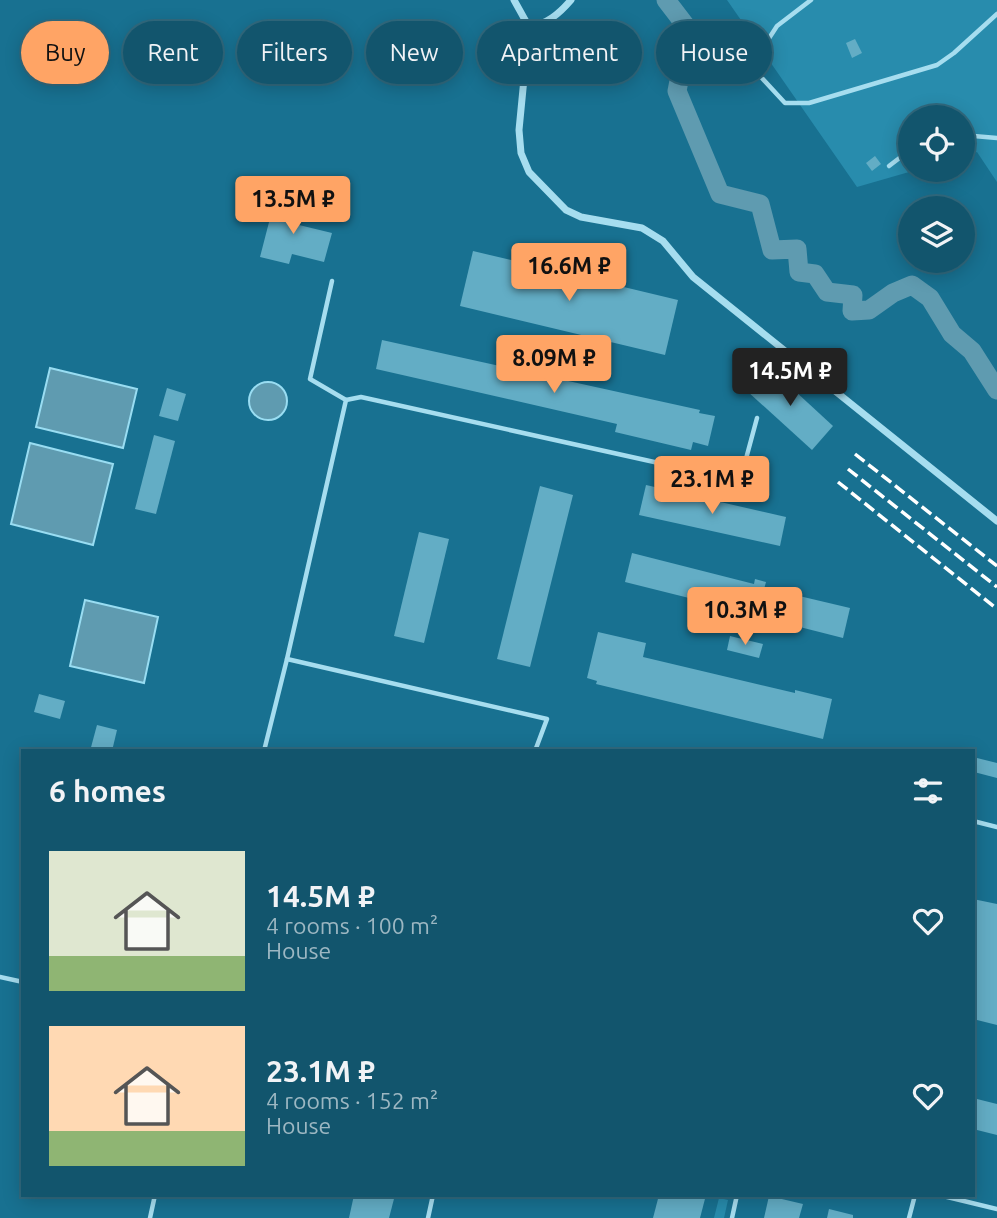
<!DOCTYPE html>
<html lang="en">
<head>
<meta charset="utf-8">
<style>
	body { margin:0; font-family:Ubuntu,sans-serif; background:#1f5e75; color:#f1f3f6; height:100vh; display:flex; flex-direction:column; font-size:26px; white-space:nowrap }
	* { box-sizing:border-box; margin:0 }
	p { font-size:23px; color:#9cb7c2 }
	.icon { flex:none; width:38px; height:38px; fill:none; stroke:currentColor; stroke-width:2; stroke-linecap:round; stroke-linejoin:round }
	.map { position:relative; flex:1; overflow:hidden }
	.side { position:absolute; left:21px; top:749px; width:954px; height:448px; display:flex; flex-direction:column; background:#12556d; border-radius:0px; box-shadow:0 4px 18px #0003,0 0 0 2px #316b80 }
	.side>* { flex:none }
	.banner { position:absolute; left:21px; top:21px; width:956px; height:63px; display:flex; gap:14px }
	.controls { position:absolute; left:898px; top:105px; display:grid; gap:14px }
	.controls a { display:grid; place-items:center; width:77px; height:77px; border-radius:50%; background:#12556d; box-shadow:0 4px 18px #0003,0 0 0 2px #316b80; font-size:35px }
	.price { position:absolute; translate:-50% -60px; padding:0 16px; border-radius:7px; background:#ffa465; color:#111; font-size:23px; line-height:46px; filter:drop-shadow(0 2px 4px #0008) }
	.price::after { content:''; position:absolute; left:50%; top:42px; width:21px; height:16px; margin-left:-10px; background:inherit; clip-path:polygon(0 0,100% 0,50% 100%) }
	.price.on { background:#222; color:#fff }
	ul { padding:0; list-style:none }
	li { display:flex; align-items:center; gap:21px; height:175px; padding:0 28px }
	li span { display:grid; place-items:center; flex:none; width:196px; height:140px; border-radius:0px; color:#555 }
	li>.icon { margin-inline-start:auto }
	span .icon { width:84px; height:84px; fill:#fffc; stroke-width:1 }
	li b { font-size:30px }
	h2 { display:flex; justify-content:space-between; align-items:center; height:84px; padding:0 28px; font-size:30px }
	.tag { padding:0 24px; border-radius:32px; background:#12556d; box-shadow:0 4px 18px #0003,0 0 0 2px #316b80; font-size:24px; line-height:63px }
	.tag.on { background:#ffa465; color:#111 }
	.map>svg:first-child { display:block }
	.green { fill:#288cad }
	.water { fill:#5f9bb0; stroke:#99ddf2; stroke-width:2 }
	.lines { fill:none; stroke-linecap:round; stroke-linejoin:round }
	.river { stroke:#5f9bb0; stroke-width:19 }
	.building { fill:#63adc5 }
	.lane { stroke:#a6ddef; stroke-width:4.5 }
	.street { stroke:#a6ddef; stroke-width:7 }
	.rail { stroke:#fff; stroke-width:3.5; stroke-dasharray:12 5; stroke-linecap:butt }
</style>
</head>
<body>
<div class="map">
<svg width="997" height="1218" viewBox="0 0 997 1218">
	<rect width="100%" height="100%" fill="#187191"/>
	<!-- green -->
	<g class="green">
		<path d="M727 0H997V182L977 152 963 156 962 117H910V170H916L857 187Z"/>
		<path d="M719 1198 728 1200 724 1218H714Z"/>
	</g>
	<!-- water -->
	<g class="water">
		<path d="M50 368 137 389 123 448 36 427Z"/>
		<circle cx="268" cy="401" r="19"/>
		<path d="M30 443 113 464 93 545 11 524Z"/>
		<path d="M85 600 158 617 144 683 70 666Z"/>
	</g>
	<g class="lines">
		<!-- river -->
		<path class="river" d="M666 0 689 30 677 91 720 194 760 204 772 250 797 249 799 272 815 274 827 292 853 295 852 311 869 310 893 293 912 285 930 298 952 334 972 351 997 390"/>
	</g>
	<!-- building -->
	<g class="building">
		<path d="M855 39 862 53 852 58 846 43Z"/>
		<path d="M875 156 881 164 872 171 866 163Z"/>
		<path d="M275 199 304 207 299 225 332 233 324 262 292 254 289 264 260 257Z"/>
		<path d="M473 251 678 300 665 355 460 306Z"/>
		<path d="M382 340 700 410 699 413 715 416 708 446 693 442 691 450 615 432 617 424 376 369Z"/>
		<path d="M769 367 833 426 812 450 747 391Z"/>
		<path d="M167 388 186 394 178 421 159 416Z"/>
		<path d="M154 435 175 441 156 514 135 509Z"/>
		<path d="M646 485 786 517 780 546 639 515Z"/>
		<path d="M540 486 573 495 530 667 497 659Z"/>
		<path d="M419 532 449 539 424 643 394 636Z"/>
		<path d="M632 553 754 584 755 579 766 582 757 615 625 582Z"/>
		<path d="M795 595 850 608 843 638 788 624Z"/>
		<path d="M598 632 646 643 643 657 795 693V690L832 699 823 739 596 684 597 681 587 678Z"/>
		<path d="M730 636 763 644 759 658 727 650Z"/>
		<path d="M39 694 65 701 60 719 34 712Z"/>
		<path d="M97 725 117 730 112 751H90Z"/>
		<path d="M977 758 997 763V778L974 772Z"/>
		<path d="M973 899 997 904V1025L973 1019Z"/>
		<path d="M973 1098 997 1104V1135L973 1129Z"/>
		<path d="M354 1195H395L389 1218H349Z"/>
		<path d="M659 1195H706L700 1218H653Z"/>
		<path d="M769 1196 803 1204 799 1218H764Z"/>
		<path d="M829 1209 853 1215V1218H827Z"/>
	</g>
	<g class="lines">
		<!-- lane -->
		<g class="lane">
			<path d="M811 0 777 26 755 60 760 76 785 103H809L937 65 954 53 997 14"/>
			<path d="M962 135 997 138"/>
			<path d="M889 166 910 150"/>
			<path d="M346 400 361 397 740 481 757 418"/>
			<path d="M287 659 346 400 310 379 332 281"/>
			<path d="M264 751 287 659 547 719 535 751"/>
			<path d="M973 821 997 827"/>
			<path d="M0 977 23 982"/>
			<path d="M939 1195 997 1209"/>
			<path d="M150 1218 155 1195"/>
			<path d="M428 1218 433 1195"/>
			<path d="M732 1218 737 1195"/>
			<path d="M909 1218 915 1195"/>
		</g>
		<!-- street -->
		<g class="street">
			<path d="M514 0 529 27C547 24 559 14 571 0"/>
			<path d="M529 27 519 130 521 153 529 172 566 210 581 217 642 228 663 241 693 277 997 521"/>
		</g>
		<!-- rail -->
		<g class="rail">
			<path d="M855 454 997 566"/>
			<path d="M848 469 997 587"/>
			<path d="M838 482 997 609"/>
		</g>
	</g>
</svg>
<div class="controls">
<a><svg class="icon" aria-label="locate" viewBox="0 0 24 24"><circle cx="12" cy="12" r="6"/><path d="M12 2v4M12 18v4M2 12h4M18 12h4"/></svg></a>
<a><svg class="icon" aria-label="layers" viewBox="0 0 24 24"><path d="M12 4l9 5-9 5-9-5zM3 14l9 5 9-5"/></svg></a>
</div>
<b class="price" style="left:293px;top:236px">13.5M ₽</b>
<b class="price" style="left:569px;top:303px">16.6M ₽</b>
<b class="price" style="left:554px;top:395px">8.09M ₽</b>
<b class="price on" style="left:790px;top:408px">14.5M ₽</b>
<b class="price" style="left:712px;top:516px">23.1M ₽</b>
<b class="price" style="left:745px;top:647px">10.3M ₽</b>
<div class="banner">
<a class="tag on">Buy</a>
<a class="tag">Rent</a>
<a class="tag">Filters</a>
<a class="tag">New</a>
<a class="tag">Apartment</a>
<a class="tag">House</a>
</div>
<section class="side">
<h2>6 homes<svg class="icon" aria-label="filters" viewBox="0 0 24 24"><path d="M4 7h16M4 17h16"/><circle cx="9" cy="7" r="2"/><circle cx="15" cy="17" r="2"/></svg></h2>
<ul>
<li><span style="background:linear-gradient(#dfe7d0 75%,#8fb573 0)"><svg class="icon" aria-label="home" viewBox="0 0 24 24"><path d="M3 11l9-7 9 7M6 9v11h12V9"/></svg></span><div><b>14.5M ₽</b><p>4 rooms · 100 m²</p><p>House</p></div><svg class="icon" aria-label="heart" viewBox="0 0 24 24"><path d="M12 20l-8-8c-3-5 5-10 8-4 3-6 11-1 8 4z"/></svg></li>
<li><span style="background:linear-gradient(#ffd9b3 75%,#8fb573 0)"><svg class="icon" aria-label="home" viewBox="0 0 24 24"><path d="M3 11l9-7 9 7M6 9v11h12V9"/></svg></span><div><b>23.1M ₽</b><p>4 rooms · 152 m²</p><p>House</p></div><svg class="icon" aria-label="heart" viewBox="0 0 24 24"><path d="M12 20l-8-8c-3-5 5-10 8-4 3-6 11-1 8 4z"/></svg></li>
</ul>
</section>
</div>
</body>
</html>
